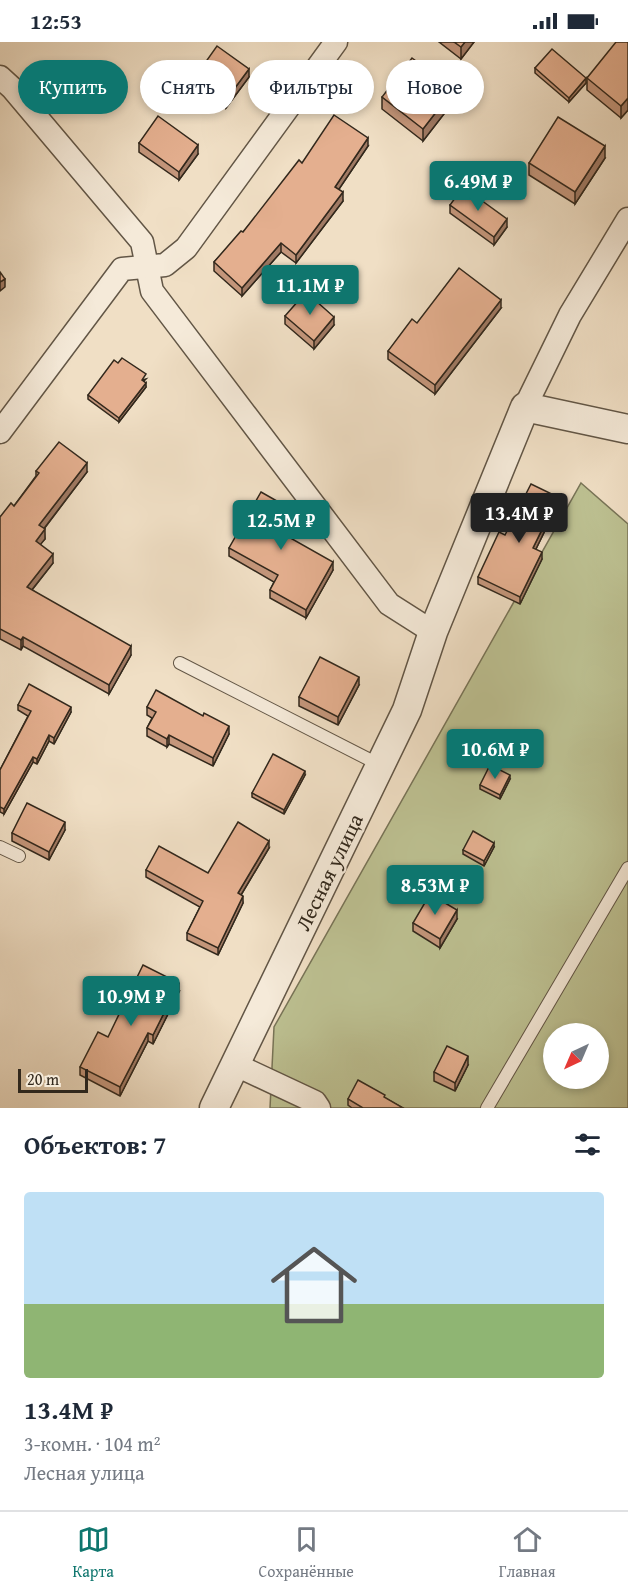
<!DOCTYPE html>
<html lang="ru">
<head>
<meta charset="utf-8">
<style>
	body { margin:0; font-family:"Gentium Book Plus",serif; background:#f6f6f7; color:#1f2937; height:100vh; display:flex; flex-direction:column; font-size:22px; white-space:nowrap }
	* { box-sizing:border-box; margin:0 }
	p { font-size:20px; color:#747a83 }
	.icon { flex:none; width:33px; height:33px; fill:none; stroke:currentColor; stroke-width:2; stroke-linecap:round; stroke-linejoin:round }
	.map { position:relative; height:1066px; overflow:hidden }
	.side { display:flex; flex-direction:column; background:#fff; flex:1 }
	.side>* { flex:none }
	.top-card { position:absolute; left:18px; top:18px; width:592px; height:54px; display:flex; gap:12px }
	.needle { width:39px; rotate:224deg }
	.tools { position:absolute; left:543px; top:981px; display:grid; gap:12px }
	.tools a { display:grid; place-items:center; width:66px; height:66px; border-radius:50%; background:#fff; box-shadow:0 3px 9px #0003; font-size:30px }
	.scale { position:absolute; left:18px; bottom:15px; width:70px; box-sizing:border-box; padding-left:6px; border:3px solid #32281c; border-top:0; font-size:16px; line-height:21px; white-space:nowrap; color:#32281c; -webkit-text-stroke:4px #f5ead9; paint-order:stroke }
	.price { position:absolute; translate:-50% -51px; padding:0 14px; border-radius:6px; background:#0f766e; color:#fff; font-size:20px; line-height:39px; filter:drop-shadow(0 2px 3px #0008) }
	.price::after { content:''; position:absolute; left:50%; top:36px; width:18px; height:14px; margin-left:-9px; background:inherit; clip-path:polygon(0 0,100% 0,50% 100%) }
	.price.current { background:#222; color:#fff }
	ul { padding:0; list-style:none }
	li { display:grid; align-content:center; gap:12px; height:318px; padding:0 24px }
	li+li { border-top:2px solid #e0e1e3 }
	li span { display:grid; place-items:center; height:186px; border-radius:6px; color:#555 }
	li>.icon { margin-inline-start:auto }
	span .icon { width:108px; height:108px; fill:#fffc; stroke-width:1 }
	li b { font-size:26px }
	h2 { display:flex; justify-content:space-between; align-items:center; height:72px; padding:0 24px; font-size:26px }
	.tag { padding:0 21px; border-radius:27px; background:#fff; box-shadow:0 3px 9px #0003; font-size:21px; line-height:54px }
	.tag.current { background:#0f766e; color:#fff }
	.status { display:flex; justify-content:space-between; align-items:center; height:42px; padding:0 30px; background:#fff; direction:ltr }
	.status svg { height:16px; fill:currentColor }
	.dock { display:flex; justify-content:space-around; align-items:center; height:84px; border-top:2px solid #e0e1e3; background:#fff; font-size:16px; color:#747a83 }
	.dock a { display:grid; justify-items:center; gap:3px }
	.dock .current { color:#0f766e }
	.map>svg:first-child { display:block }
	.green { fill:#bdc192; stroke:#787457; stroke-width:1.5; fill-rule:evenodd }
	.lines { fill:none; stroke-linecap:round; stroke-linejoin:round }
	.service-casing { stroke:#625646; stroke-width:14 }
	.minor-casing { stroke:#625646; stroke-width:25 }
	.tertiary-casing { stroke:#625646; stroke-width:31 }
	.service { stroke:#f5ead9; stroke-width:12 }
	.minor { stroke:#f5ead9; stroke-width:22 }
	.tertiary { stroke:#f5ead9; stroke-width:28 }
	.wall { fill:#c4967b; stroke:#32281c; stroke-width:1.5 }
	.shaded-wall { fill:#a07a64; stroke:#32281c; stroke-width:1.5 }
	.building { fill:#e4af8f; stroke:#32281c; stroke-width:1.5 }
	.labels { text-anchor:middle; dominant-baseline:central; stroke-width:4.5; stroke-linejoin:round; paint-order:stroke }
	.street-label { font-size:21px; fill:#32281c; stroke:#f5ead9 }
</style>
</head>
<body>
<div class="status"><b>12:53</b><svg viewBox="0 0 49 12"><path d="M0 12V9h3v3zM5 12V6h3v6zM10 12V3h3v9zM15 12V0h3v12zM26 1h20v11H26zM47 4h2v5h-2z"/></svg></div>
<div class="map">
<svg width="628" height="1066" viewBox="0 0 628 1066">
	<rect width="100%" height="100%" fill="#f0dfc5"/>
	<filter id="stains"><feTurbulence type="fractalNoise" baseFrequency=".00333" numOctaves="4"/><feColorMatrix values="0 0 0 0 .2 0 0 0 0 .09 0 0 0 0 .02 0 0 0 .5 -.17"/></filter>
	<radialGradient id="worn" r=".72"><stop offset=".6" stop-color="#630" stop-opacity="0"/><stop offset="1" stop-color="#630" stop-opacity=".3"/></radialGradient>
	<!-- green -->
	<path class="green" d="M581 441 628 482V1066H270L274 985ZM554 992H598V1036H554Z"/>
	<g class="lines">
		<defs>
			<g id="service">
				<path d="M180 621 380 723"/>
				<path d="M0 805 19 814"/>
				<path d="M487 1066 628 826"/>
			</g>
			<g id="minor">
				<path d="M0 35 12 46 142 200 152 249 389 562 433 590"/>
				<path d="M525 365 570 273 628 177"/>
				<path d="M0 390 122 227 165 223 186 206 336 0"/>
				<path d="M236 1023 315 1060 319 1066"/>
			</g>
			<path id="tertiary" d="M214 1066 407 668 433 590 525 365 628 387"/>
		</defs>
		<!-- service casing -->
		<use href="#service" class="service-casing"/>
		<!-- minor casing -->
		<use href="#minor" class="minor-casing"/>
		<!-- tertiary casing -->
		<use href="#tertiary" class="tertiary-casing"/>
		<!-- service -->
		<use href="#service" class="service"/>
		<!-- minor -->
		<use href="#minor" class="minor"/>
		<!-- tertiary -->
		<use href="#tertiary" class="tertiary"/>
	</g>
	<!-- wall -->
	<g class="wall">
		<path d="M439 0H474L461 17Z"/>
		<path d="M628 0V68L621 76 587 48V36Z"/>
		<path d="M535 26 586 41 569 60 535 31Z"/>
		<path d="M195 35H249L226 66 195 44Z"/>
		<path d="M118 49 105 68 88 56V51Z"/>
		<path d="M382 55 454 59 423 99 382 67Z"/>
		<path d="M139 101 198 112 179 138 139 110Z"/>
		<path d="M368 104 339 147 343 159 296 221 281 210 242 254 214 229V220L243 190 302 121Z"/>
		<path d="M605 116 575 162 529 133V121Z"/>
		<path d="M450 163 507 185 494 203 450 171Z"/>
		<path d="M501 266 435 352 388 317V309L417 281Z"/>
		<path d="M285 274 334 283 314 307 285 282Z"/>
		<path d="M146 337 144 339 146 345 119 380 88 357V353Z"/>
		<path d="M36 429 87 430 44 487 45 497 40 502 53 521 32 548 131 613 109 652 23 604 21 608 0 597V475L14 464 36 434Z"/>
		<path d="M558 462 536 507 542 517 520 562 478 542V535L505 493Z"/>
		<path d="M298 479 289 495 333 528 306 576 270 556V548L274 540 229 514V506Z"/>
		<path d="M359 643 338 683 299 664V655Z"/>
		<path d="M18 663 71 670 54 702 49 699 37 722 33 720 4 772 0 770V728L28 674 18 668Z"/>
		<path d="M147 665 229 692 213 724 169 702 167 705 147 694V686L152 676 147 673Z"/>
		<path d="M305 733 284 772 252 755V751Z"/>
		<path d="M510 737 500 757 480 747V743Z"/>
		<path d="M65 788 49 818 12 799V791Z"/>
		<path d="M494 805 484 824 463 812V808Z"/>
		<path d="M269 806 241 853 243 861 218 913 187 898V891L200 865 146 835V828L208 831Z"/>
		<path d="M457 877 440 906 413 889V881Z"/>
		<path d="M179 950 153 1002 148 999 120 1054 80 1033V1025L108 995Z"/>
		<path d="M468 1023 455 1049 434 1039V1030Z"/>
		<path d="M385 1056 403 1066H352L348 1063V1057Z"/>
	</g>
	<!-- shaded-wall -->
	<g class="shaded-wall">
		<path d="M465 0H474L461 17V5Z"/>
		<path d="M249 27V35L226 66V58Z"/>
		<path d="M586 36V41L569 60V56Z"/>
		<path d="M118 45V49L105 68V64Z"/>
		<path d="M454 47V59L423 99V87Z"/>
		<path d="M628 56V68L621 76V64Z"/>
		<path d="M368 96V104L335 153V145Z"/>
		<path d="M198 103V112L179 138V130Z"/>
		<path d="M605 104V116L575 162V150Z"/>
		<path d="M343 150V159L296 221V213Z"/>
		<path d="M507 177V185L494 203V195Z"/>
		<path d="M281 201V210L242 254V246Z"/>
		<path d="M5 237V245L0 249V240Z"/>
		<path d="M501 258V266L435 352V343Z"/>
		<path d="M334 275V283L314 307V299Z"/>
		<path d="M146 341V345L119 380V376Z"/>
		<path d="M87 421V430L39 493V483Z"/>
		<path d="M558 455V462L533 513V506Z"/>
		<path d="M298 471V479L285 502V493Z"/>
		<path d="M45 487V497L36 508V499Z"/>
		<path d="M542 510V517L520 562V555Z"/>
		<path d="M53 512V521L27 554V545Z"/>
		<path d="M333 520V528L306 576V568Z"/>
		<path d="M23 595V604L21 608V598Z"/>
		<path d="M131 604V613L109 652V643Z"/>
		<path d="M359 635V643L338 683V675Z"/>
		<path d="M71 665V670L54 702V696Z"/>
		<path d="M229 684V692L213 724V716Z"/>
		<path d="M49 693V699L37 722V717Z"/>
		<path d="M169 693V702L167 705V697Z"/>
		<path d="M33 715V720L4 772V767Z"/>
		<path d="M305 729V733L284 772V768Z"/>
		<path d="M510 733V737L500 757V753Z"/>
		<path d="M65 780V788L49 818V810Z"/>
		<path d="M269 799V806L238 858V851Z"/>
		<path d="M494 801V805L484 824V819Z"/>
		<path d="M243 854V861L218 913V906Z"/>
		<path d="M457 868V877L440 906V897Z"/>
		<path d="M179 941V950L153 1002V993Z"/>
		<path d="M148 991V999L120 1054V1045Z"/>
		<path d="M468 1014V1023L455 1049V1041Z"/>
	</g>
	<!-- building -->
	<g class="building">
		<path d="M454 0H465L461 5Z"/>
		<path d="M616 0H628V56L621 64 587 36Z"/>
		<path d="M217 4 249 27 226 58 195 35Z"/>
		<path d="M552 7 586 36 569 56 535 26Z"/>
		<path d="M412 16 454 47 423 87 382 55Z"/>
		<path d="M101 32 118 45 105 64 88 51Z"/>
		<path d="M334 73 368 96 335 145 343 150 296 213 281 201 242 246 214 220 241 189 243 190 299 118 302 121Z"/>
		<path d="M158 74 198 103 179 130 139 101Z"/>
		<path d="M558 75 605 104 575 150 529 121Z"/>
		<path d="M463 145 507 177 494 195 450 163Z"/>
		<path d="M459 226 501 258 435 343 388 309 412 277 417 281Z"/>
		<path d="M0 230 5 237 0 240Z"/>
		<path d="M306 250 334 275 314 299 285 274Z"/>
		<path d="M122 316 146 332 142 338 146 341 119 376 88 353 114 318 118 321Z"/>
		<path d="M59 400 87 421 39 483 45 487 36 499 53 512 27 545 131 604 109 643 23 595 21 598 0 587V475L11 461 14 464 39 431 36 429Z"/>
		<path d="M531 442 558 455 533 506 542 510 520 555 478 535 499 490 505 493Z"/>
		<path d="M261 450 298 471 285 493 333 520 306 568 270 548 278 533 229 506Z"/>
		<path d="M320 615 359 635 338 675 299 655Z"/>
		<path d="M29 642 71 665 54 696 49 693 37 717 33 715 4 767 0 765V728L31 669 18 663Z"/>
		<path d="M156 648 203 674 204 671 229 684 213 716 169 693 167 697 147 686 156 670 147 665Z"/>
		<path d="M273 712 305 729 284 768 252 751Z"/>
		<path d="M490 723 510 733 500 753 480 743Z"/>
		<path d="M27 761 65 780 49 810 12 791Z"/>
		<path d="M238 780 269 799 238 851 243 854 218 906 187 891 203 859 146 828 159 804 208 831Z"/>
		<path d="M473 789 494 801 484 819 463 808Z"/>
		<path d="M430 852 457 868 440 897 413 881Z"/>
		<path d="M143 923 179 941 153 993 148 991 120 1045 80 1025 98 990 108 995Z"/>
		<path d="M447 1004 468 1014 455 1041 434 1030Z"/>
		<path d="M358 1038 385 1053 384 1055 403 1066H363L348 1057Z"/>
	</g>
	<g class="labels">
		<!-- street labels -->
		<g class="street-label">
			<text transform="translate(329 830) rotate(-64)">Лесная улица</text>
		</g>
	</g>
	<rect width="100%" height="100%" filter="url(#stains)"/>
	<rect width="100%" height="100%" fill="url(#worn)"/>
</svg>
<div class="tools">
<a><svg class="needle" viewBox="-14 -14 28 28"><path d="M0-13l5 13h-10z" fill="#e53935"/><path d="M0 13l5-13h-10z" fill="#747a83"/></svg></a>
</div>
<div class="scale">20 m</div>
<b class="price" style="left:478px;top:170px">6.49M ₽</b>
<b class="price" style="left:310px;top:274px">11.1M ₽</b>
<b class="price current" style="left:519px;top:502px">13.4M ₽</b>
<b class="price" style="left:281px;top:509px">12.5M ₽</b>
<b class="price" style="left:495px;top:738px">10.6M ₽</b>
<b class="price" style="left:435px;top:874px">8.53M ₽</b>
<b class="price" style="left:131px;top:985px">10.9M ₽</b>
<div class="top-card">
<a class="tag current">Купить</a>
<a class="tag">Снять</a>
<a class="tag">Фильтры</a>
<a class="tag">Новое</a>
</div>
</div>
<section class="side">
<h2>Объектов: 7<svg class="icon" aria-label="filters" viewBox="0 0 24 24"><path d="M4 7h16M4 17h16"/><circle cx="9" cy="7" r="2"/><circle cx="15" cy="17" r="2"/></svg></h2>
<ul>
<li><span style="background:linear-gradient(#bfe0f5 60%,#8fb573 0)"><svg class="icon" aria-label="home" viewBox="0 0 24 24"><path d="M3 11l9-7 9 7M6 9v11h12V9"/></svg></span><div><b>13.4M ₽</b><p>3-комн. · 104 m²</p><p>Лесная улица</p></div></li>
</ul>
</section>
<nav class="dock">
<a class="current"><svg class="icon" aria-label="map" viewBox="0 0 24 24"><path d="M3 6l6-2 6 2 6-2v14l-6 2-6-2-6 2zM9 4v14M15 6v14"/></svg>Карта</a>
<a><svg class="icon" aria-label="saved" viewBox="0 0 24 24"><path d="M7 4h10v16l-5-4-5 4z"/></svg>Сохранённые</a>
<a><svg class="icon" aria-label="home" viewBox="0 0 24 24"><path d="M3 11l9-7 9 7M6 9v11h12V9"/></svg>Главная</a>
</nav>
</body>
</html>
